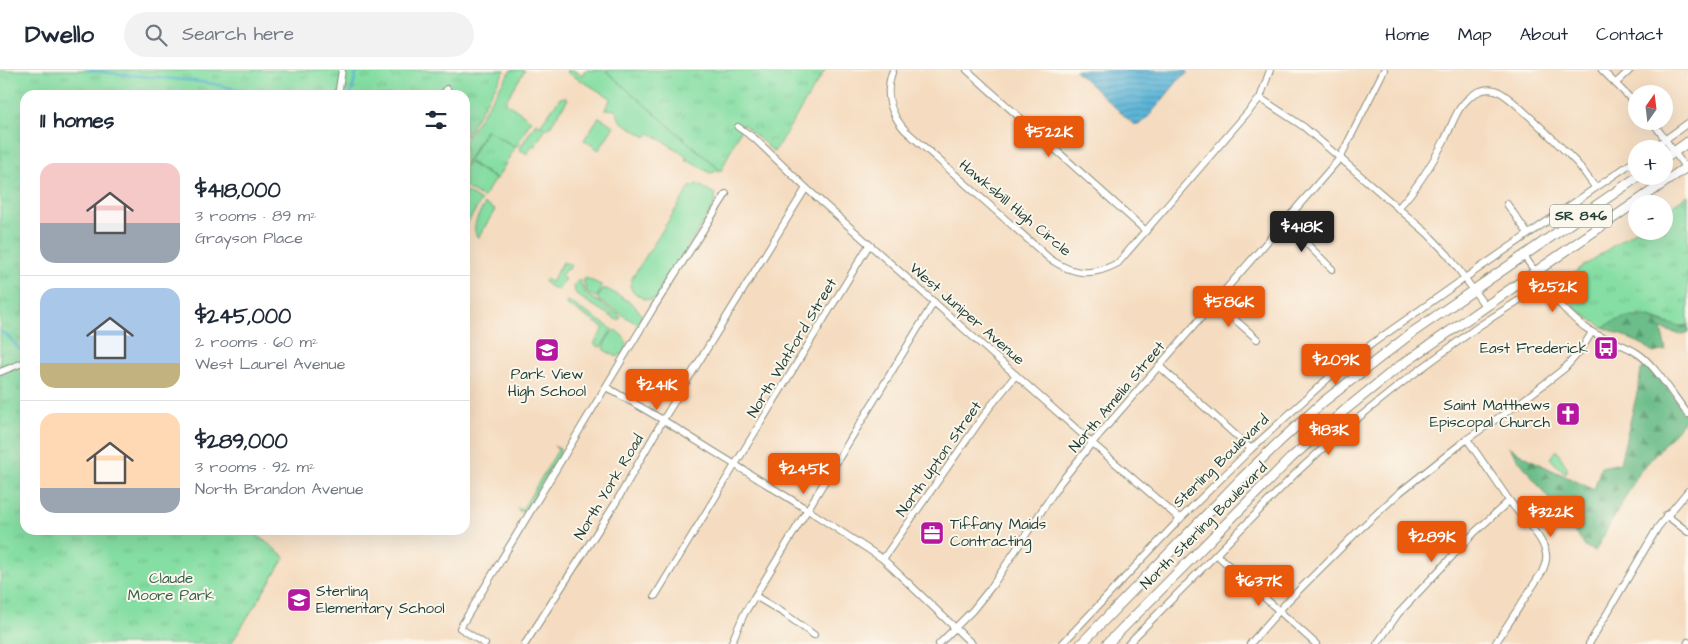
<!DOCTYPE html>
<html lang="en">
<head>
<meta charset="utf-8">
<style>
	body { margin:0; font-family:"Architects Daughter",sans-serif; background:#f2f2f3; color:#1f2937; height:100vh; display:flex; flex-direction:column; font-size:19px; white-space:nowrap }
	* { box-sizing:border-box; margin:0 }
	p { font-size:16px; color:#747a83 }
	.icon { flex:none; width:28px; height:28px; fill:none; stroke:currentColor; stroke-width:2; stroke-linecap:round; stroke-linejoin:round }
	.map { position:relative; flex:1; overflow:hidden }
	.side { position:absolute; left:20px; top:20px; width:450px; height:445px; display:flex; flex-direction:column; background:#fff; border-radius:15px; box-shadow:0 5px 20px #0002 }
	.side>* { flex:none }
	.needle { width:32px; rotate:14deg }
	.tools { position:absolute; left:1628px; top:15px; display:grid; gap:10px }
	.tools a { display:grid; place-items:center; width:45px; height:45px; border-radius:50%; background:#fff; box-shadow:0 5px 20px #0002; font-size:25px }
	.price { position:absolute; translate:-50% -42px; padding:0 11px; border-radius:5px; background:#ea580c; color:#fff; font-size:16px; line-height:32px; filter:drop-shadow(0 1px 2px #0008) }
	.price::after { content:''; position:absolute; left:50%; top:30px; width:15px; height:11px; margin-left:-8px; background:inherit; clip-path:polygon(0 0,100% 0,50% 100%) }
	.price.selected { background:#222; color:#fff }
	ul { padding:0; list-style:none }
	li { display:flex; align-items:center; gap:15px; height:125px; padding:0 20px }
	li+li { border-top:1px solid #e0e1e3 }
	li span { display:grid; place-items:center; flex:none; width:140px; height:100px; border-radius:15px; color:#555 }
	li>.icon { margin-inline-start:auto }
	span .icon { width:60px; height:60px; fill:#fffc; stroke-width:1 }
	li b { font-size:21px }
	h2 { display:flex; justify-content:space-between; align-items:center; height:60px; padding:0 20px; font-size:21px }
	header { display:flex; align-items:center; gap:30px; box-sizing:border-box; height:70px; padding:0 25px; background:#fff; border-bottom:1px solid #e0e1e3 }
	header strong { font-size:24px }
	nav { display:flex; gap:28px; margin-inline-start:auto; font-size:18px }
	.search { width:350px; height:45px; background:#f2f2f3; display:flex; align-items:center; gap:12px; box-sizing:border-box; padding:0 18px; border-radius:28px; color:#747a83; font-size:19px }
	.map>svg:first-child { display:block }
	.grass { fill:#85dea3; stroke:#528e6c }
	.forest { fill:url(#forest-firs); stroke:#467d5e }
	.park { fill:url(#park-tufts); stroke:#528e6c }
	.water { fill:url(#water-rules); stroke:#3c7886 }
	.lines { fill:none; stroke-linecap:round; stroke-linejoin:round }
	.stream { stroke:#59b3d7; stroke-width:2 }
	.minor-casing { stroke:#8a8c7a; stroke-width:8 }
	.major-casing { stroke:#8a8c7a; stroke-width:11 }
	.minor { stroke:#fff; stroke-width:6 }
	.major { stroke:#fff; stroke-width:9 }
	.labels { text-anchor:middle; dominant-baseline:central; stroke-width:4; stroke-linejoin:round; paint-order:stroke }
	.shield { fill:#fbf7ec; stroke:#61756b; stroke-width:1 }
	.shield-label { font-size:14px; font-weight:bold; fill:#1f3d34 }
	.street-label { font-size:15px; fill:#1f3d34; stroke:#fbf7ec }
	.poi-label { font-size:15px; fill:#1f3d34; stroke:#fbf7ec; text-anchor:end }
	.park-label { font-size:15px; fill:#335d4a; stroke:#fbf7ec }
</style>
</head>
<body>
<header>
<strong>Dwello</strong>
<div class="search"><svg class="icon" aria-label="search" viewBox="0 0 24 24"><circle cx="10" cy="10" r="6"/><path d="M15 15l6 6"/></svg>Search here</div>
<nav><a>Home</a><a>Map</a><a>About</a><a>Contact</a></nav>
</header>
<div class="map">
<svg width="1688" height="574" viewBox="0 0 1688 574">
	<defs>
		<pattern id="forest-firs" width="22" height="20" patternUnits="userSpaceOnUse" patternTransform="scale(1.25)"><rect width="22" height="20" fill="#6cbd89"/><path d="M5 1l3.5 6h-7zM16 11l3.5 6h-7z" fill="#589b71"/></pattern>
		<pattern id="park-tufts" width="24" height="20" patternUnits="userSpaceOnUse" patternTransform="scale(1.25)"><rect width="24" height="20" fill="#85dea3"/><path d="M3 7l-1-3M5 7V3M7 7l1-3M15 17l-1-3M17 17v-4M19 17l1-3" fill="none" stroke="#72bf8d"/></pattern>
		<pattern id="water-rules" width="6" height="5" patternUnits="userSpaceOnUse" patternTransform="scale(1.25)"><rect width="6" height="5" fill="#59b3d7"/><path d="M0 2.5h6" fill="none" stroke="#4993af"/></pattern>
	</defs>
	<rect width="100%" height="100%" fill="#fbf7ec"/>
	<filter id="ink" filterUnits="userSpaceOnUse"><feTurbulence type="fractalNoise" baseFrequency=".02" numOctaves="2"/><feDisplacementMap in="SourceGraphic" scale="10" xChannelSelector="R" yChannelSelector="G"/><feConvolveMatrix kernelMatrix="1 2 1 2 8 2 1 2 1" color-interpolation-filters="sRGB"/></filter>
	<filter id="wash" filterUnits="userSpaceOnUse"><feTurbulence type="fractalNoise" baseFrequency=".0096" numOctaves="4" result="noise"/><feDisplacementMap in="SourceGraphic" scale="20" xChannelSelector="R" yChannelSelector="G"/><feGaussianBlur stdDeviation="1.12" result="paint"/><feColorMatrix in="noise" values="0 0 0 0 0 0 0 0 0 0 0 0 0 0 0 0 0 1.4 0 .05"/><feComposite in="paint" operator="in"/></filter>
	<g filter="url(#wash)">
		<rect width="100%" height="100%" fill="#f5dcc0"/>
		<!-- grass -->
		<g class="grass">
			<path d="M511 0H525L505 32 531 50 516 77 486 60 465 95V70Z"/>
			<path d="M567 0H573L582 5 585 0H605L719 99 718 101 710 103 687 89 686 92 685 90 687 86 650 63 646 67 620 51 616 40 605 39 611 28 568 3Z"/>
			<path d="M565 27 568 29 549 58H546L535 76 533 75 527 84 519 79 536 53 543 57 541 54 560 28Z"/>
			<path d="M599 47 614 56 599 80 584 70Z"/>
			<path d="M468 92 495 109 483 128 465 117V97Z"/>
			<path d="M697 114 715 124V133L656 229C645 232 641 227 632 221L630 215 632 208 690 117Z"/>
			<path d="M465 121 481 131 465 157Z"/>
			<path d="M485 134 495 140 478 168C470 157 479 144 485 134Z"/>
			<path d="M563 192 572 195 568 200 566 199 561 206 565 209 558 219H554L544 212 546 209 551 212Z"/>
			<path d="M584 207 601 215V219L597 227H595L587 222 583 210Z"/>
			<path d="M579 209 586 224 620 246V249L617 250 578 226 575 222 574 216Z"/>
			<path d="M603 219H607C618 226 649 238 640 254H637L598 230V227Z"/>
			<path d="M568 231 611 258 612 260 602 276 599 277 594 274 604 258 566 234V232Z"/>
			<path d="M615 260C628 268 632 279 617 287L604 280C603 274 610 263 615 260Z"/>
			<path d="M554 376 560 379V384L525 441 521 442 516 438 522 440 558 380Z"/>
		</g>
		<!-- forest -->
		<g class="forest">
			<path d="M1622 247H1648L1667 254 1688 255V263L1682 265 1661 259 1666 280 1653 283 1644 275 1603 257Z"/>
			<path d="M1650 294 1688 347 1639 403 1595 481 1586 477 1508 376C1535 394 1565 405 1594 420L1601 397 1620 393 1638 319 1641 300Z"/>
		</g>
		<!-- park -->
		<g class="park">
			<path d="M0 0H505L465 67V25H25V460H251L285 487 231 574H0Z"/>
			<path d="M605 0H825L774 82 743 54 721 101Z"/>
			<path d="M487 60 515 77 497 109 468 91Z"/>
			<path d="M1688 125V255C1674 258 1662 250 1649 247 1632 243 1618 249 1603 257 1586 247 1567 234 1560 215L1562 211 1636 160 1664 161V141Z"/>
			<path d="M1556 380 1567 397V402H1563L1561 398 1560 399 1550 388Z"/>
		</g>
		<!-- water -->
		<path class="water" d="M1075 0H1187V4L1182 6 1149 46 1139 55 1133 54Z"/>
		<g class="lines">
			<!-- stream -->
			<g class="stream">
				<path d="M87 0C125 6 164 7 202 12 227 16 252 24 277 25"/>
				<path d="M351 25 357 0"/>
				<path d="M0 261 9 267 20 280"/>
			</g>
		</g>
	</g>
	<g filter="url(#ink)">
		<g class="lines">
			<defs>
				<g id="minor">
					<path d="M893 0C884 23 889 42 905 60L1050 189C1074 205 1092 207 1118 193L1260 28 1270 0"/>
					<path d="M967 0 1146 161"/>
					<path d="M1602 0 1636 34"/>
					<path d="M1616 13 1630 0"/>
					<path d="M338 25 342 0"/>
					<path d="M443 25 447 19"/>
					<path d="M1260 28 1304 57 1427 163 1448 185 1485 236"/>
					<path d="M1652 51 1687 100"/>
					<path d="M738 57 754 68 806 118 1092 373 1180 449"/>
					<path d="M1652 79 1688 53"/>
					<path d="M1507 134 1528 164"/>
					<path d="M1398 138C1418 117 1432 94 1445 69 1450 59 1454 47 1460 38 1468 27 1481 16 1495 20 1509 23 1561 77 1574 90 1582 98 1588 108 1595 117"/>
					<path d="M1283 155 1306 173 1332 199"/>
					<path d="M1524 186C1544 213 1562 244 1592 262 1607 271 1626 274 1640 285 1658 299 1673 326 1688 344"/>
					<path d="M1215 232 1257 269"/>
					<path d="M1159 296 1251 379"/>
					<path d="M0 302 25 292"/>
					<path d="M606 317 663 350 808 440 883 489 972 574"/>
					<path d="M1467 369C1481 389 1495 410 1509 430 1519 445 1540 463 1545 480 1548 488 1545 495 1542 502L1495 574"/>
					<path d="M1666 445 1688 462"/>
					<path d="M1217 485 1316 574"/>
					<path d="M883 489 989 338 1016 305"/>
					<path d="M655 526 869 175"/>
					<path d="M755 526 785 544 814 565"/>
					<path d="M485 574 460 558 654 237 726 124"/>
					<path d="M525 574 615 434 663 350 806 118"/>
					<path d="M731 574 744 544 934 232"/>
					<path d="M939 574 972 541 992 516 1060 413 1092 373 1340 88 1384 0"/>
					<path d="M1062 574 1180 449 1251 379 1335 302 1373 273 1465 208 1636 90"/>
					<path d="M1128 574 1296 403 1342 361 1403 312 1479 256 1544 214"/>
					<path d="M1250 574 1286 533 1358 461 1399 423 1467 369 1517 335 1565 298 1581 280 1592 262"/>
					<path d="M1377 574 1398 544 1475 462 1509 431"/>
					<path d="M1589 574 1658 457 1688 421"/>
					<path d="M1687 574 1688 572"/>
				</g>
				<g id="major">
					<path d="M1664 89 1688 72"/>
					<path d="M1081 574 1241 409 1279 372 1323 332 1413 262 1639 106"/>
					<path d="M1107 574 1290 389 1345 340 1397 298 1688 96"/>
				</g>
			</defs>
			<!-- minor casing -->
			<use href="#minor" class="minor-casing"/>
			<!-- major casing -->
			<use href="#major" class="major-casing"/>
			<!-- minor -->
			<use href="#minor" class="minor"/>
			<!-- major -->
			<use href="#major" class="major"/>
		</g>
	</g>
	<!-- icons -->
	<defs>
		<symbol id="bus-square" viewBox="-11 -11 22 22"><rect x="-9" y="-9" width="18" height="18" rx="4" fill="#b5179e" stroke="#fbf7ec"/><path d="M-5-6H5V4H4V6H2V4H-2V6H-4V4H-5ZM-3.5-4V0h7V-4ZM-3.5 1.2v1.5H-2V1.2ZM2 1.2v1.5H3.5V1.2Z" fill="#fff"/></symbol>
		<symbol id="school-square" viewBox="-11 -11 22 22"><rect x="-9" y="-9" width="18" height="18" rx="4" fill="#b5179e" stroke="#fbf7ec"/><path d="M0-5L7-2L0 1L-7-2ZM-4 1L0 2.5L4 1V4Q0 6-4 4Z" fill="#fff"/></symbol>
		<symbol id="church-square" viewBox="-11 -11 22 22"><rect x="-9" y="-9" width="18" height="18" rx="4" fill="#b5179e" stroke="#fbf7ec"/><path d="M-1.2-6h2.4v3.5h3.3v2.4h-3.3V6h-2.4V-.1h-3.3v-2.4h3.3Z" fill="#fff"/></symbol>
		<symbol id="office-square" viewBox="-11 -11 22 22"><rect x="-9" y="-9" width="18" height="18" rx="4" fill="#b5179e" stroke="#fbf7ec"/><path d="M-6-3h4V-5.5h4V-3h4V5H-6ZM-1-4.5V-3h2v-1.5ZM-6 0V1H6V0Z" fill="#fff"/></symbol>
	</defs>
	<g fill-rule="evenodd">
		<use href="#bus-square" x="1592" y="264" width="28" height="28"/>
		<use href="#school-square" x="533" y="266" width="28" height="28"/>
		<use href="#church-square" x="1554" y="330" width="28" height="28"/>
		<use href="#office-square" x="918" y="449" width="28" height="28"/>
		<use href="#school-square" x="285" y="516" width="28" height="28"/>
	</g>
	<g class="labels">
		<!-- shield labels -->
		<rect class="shield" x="1550" y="134.5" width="62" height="23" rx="4"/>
		<g class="shield-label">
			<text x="1581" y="146">SR 846</text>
		</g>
		<!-- street labels -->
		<g class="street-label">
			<text transform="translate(1015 138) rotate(40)">Hawksbill High Circle</text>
			<text transform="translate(967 244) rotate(41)">West Juniper Avenue</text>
			<text transform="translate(792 278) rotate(-59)">North Watford Street</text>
			<text transform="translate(1117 327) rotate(-50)">North Amelia Street</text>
			<text transform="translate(939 389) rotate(-55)">North Upton Street</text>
			<text transform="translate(1221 391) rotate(-44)">Sterling Boulevard</text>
			<text transform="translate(609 417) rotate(-59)">North York Road</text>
			<text transform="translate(1204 456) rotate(-45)">North Sterling Boulevard</text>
		</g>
		<!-- poi labels -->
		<g class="poi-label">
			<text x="1588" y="278">East Frederick</text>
			<text x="547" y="304" text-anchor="middle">Park View<tspan x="547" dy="17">High School</tspan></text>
			<text x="1550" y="335">Saint Matthews<tspan x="1550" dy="17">Episcopal Church</tspan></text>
			<text x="950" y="454" text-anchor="start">Tiffany Maids<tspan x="950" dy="17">Contracting</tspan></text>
			<text x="316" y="521" text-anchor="start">Sterling<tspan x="316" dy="17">Elementary School</tspan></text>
		</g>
		<!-- park labels -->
		<g class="park-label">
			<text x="171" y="508">Claude<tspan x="171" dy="17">Moore Park</tspan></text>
		</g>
	</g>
</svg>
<div class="tools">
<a><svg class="needle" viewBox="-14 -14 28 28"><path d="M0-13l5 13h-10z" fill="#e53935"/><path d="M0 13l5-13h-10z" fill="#747a83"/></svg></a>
<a>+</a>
<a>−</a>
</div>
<b class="price" style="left:1049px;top:88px">$522K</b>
<b class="price selected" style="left:1302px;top:183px">$418K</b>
<b class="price" style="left:1553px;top:243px">$252K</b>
<b class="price" style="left:1229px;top:258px">$586K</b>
<b class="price" style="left:1336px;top:316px">$209K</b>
<b class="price" style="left:657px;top:341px">$241K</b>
<b class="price" style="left:1329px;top:386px">$183K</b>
<b class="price" style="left:804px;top:425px">$245K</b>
<b class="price" style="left:1551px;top:468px">$322K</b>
<b class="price" style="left:1432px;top:493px">$289K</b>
<b class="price" style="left:1259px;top:537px">$637K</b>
<section class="side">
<h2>11 homes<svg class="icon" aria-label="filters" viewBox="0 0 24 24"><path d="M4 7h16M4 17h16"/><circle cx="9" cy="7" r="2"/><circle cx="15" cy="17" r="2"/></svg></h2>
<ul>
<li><span style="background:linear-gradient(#f6c9c9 60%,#9aa5b1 0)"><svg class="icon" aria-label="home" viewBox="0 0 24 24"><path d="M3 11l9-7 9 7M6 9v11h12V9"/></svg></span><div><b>$418,000</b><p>3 rooms · 89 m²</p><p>Grayson Place</p></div></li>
<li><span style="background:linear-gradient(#a9c7e8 75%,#c2b280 0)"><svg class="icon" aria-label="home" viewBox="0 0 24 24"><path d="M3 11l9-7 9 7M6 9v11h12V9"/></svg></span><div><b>$245,000</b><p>2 rooms · 60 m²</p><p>West Laurel Avenue</p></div></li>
<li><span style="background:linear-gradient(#ffd9b3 75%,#9aa5b1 0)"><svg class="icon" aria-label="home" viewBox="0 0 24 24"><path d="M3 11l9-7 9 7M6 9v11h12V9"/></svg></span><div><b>$289,000</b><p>3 rooms · 92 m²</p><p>North Brandon Avenue</p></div></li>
</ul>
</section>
</div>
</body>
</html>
